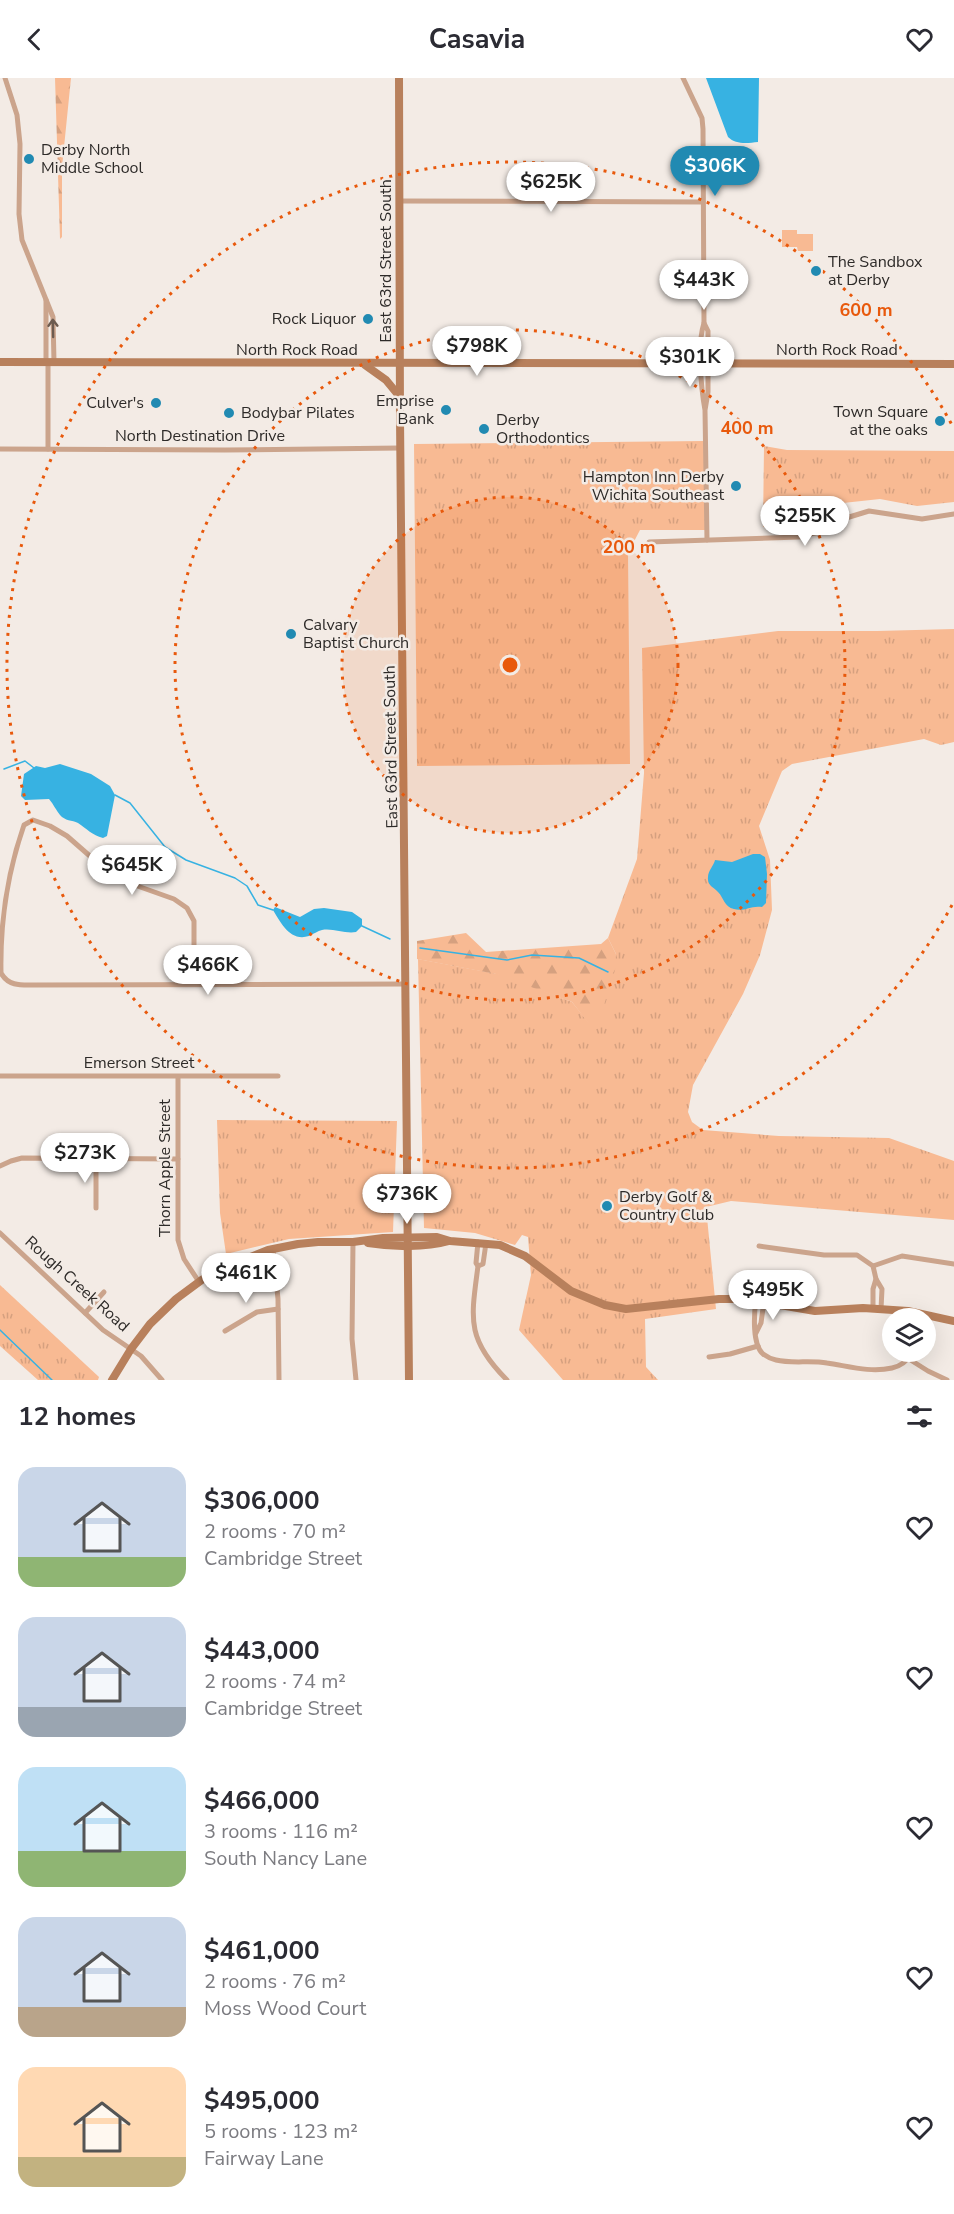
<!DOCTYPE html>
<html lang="en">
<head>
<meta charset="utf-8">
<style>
	body { margin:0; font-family:"Nunito Sans",sans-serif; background:#f2f2f3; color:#2b2b33; height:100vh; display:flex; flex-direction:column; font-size:22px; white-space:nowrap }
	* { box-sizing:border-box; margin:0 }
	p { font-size:20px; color:#7c7c81 }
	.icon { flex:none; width:33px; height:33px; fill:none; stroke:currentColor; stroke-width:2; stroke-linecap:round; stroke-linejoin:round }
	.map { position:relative; height:1302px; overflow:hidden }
	.panel { display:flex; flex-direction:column; background:#fff; flex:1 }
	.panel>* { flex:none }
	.fabs { position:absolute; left:882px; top:1230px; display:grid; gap:12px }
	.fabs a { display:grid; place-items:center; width:54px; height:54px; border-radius:50%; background:#fff; box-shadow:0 6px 24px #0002; font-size:30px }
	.price { position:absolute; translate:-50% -51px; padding:0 14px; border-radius:21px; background:#fff; color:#222; font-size:20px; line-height:39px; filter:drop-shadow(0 2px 3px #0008) }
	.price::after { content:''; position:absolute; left:50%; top:36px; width:18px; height:14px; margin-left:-9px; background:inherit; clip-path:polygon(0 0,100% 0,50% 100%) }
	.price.active { background:#218ab2; color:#fff }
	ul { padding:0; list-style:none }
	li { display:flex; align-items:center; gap:18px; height:150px; padding:0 18px }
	li span { display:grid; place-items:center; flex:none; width:168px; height:120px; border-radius:18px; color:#555 }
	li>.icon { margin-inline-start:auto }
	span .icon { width:72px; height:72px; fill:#fffc; stroke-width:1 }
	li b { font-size:26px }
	h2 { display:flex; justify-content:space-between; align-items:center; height:72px; padding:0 18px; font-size:26px }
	header { display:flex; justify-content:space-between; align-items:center; height:78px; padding:0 18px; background:#fff; font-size:27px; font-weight:700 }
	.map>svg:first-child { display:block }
	.grass { fill:url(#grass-tufts) }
	.forest { fill:url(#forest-firs) }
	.pitch { fill:#f8ba93 }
	.water { fill:#37b2e2 }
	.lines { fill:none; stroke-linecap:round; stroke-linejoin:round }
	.stream { stroke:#37b2e2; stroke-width:1.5 }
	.street { stroke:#cba48c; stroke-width:5 }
	.secondary { stroke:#b8805c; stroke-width:8 }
	.oneway { stroke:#6c5b50 }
	.ring { fill:none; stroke:#e8590c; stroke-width:3; stroke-dasharray:3 6 }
	.poi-dot { fill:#218ab2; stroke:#f3ebe5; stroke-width:2 }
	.labels { text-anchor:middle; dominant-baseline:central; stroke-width:5; stroke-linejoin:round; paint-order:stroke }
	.poi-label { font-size:16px; fill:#2d2a28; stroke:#f3ebe5; text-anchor:start }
	.street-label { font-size:16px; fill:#2d2a28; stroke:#f3ebe5 }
	.centre { fill:#e8590c; stroke:#f3ebe5; stroke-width:3 }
	.ring-label { font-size:18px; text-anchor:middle; font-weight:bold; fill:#e8590c; stroke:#f3ebe5; stroke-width:5; stroke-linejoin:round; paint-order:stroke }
</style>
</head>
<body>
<header><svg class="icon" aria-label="back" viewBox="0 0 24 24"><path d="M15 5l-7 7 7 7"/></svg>Casavia<svg class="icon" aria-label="heart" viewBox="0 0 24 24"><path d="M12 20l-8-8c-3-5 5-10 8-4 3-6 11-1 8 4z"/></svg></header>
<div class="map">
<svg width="954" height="1302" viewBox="0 0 954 1302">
	<defs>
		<pattern id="grass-tufts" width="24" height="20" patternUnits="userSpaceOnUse" patternTransform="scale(1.5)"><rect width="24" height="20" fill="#f8ba93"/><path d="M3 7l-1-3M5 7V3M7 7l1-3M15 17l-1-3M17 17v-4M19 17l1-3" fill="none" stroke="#d5a07f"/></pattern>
		<pattern id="forest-firs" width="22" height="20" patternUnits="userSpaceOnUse" patternTransform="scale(1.5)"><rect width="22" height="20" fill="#f8ba93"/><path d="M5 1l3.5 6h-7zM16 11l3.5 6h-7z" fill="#d5a07f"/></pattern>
	</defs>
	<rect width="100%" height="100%" fill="#f3ebe5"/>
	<!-- grass -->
	<g class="grass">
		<path d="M704 363 705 452H640L628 475 630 686 417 688 414 366Z"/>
		<path d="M764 368 787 372 954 373V424L917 428 880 421 843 425 824 438 793 448 763 449Z"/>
		<path d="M954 551V664L941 667 924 661 792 686 782 693 759 748 770 782 772 832 760 877 743 916 693 1007 688 1034 692 1044 703 1052 779 1058 889 1060 954 1083V1142L731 1123 706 1129 716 1231 645 1241 646 1289 658 1302H563L519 1252 531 1197 528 1159 522 1157 515 1167 475 1155 424 1150 418 881 503 897 572 924 589 945 616 876 608 860 637 781 644 695 642 570 778 553H877Z"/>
		<path d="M217 1042 397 1043 393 1154 289 1161 226 1176 220 1135Z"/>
		<path d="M0 1207 99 1299 98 1302H38L0 1268Z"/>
	</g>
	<!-- forest -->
	<g class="forest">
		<path d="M55 0H71L62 89V159L60 161Z"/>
		<path d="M466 855 486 874 601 866 608 860 616 876 615 892 604 927 589 946 572 924 496 896 417 881V863Z"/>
	</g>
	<!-- pitch -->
	<path class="pitch" d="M782 152H797V156H813V173H798L797 169H782Z"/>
	<!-- water -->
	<g class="water">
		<path d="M706 0H759L758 64C748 65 736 67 728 59Z"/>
		<path d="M60 686 91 696 110 708 115 717 107 758 103 760C92 757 87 751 78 745 72 742 65 743 60 737 56 732 54 727 49 721L25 722 21 718 24 696 36 688 45 690Z"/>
		<path d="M753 776H760L765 779 767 796 766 825 762 829C751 827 744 834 734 831 724 829 724 820 718 814 714 809 707 808 708 799 708 793 714 787 715 782L732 784Z"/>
		<path d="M275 829 300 839 314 831 324 830 352 834 362 841V848L356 854C345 856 333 850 322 852 318 853 313 856 309 858 290 864 281 845 273 832Z"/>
	</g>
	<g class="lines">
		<!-- stream -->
		<g class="stream">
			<path d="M4 691 25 683 34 690"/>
			<path d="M115 717 130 725 165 769 186 782 235 800 247 808 258 827 273 832"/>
			<path d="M362 848 390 861"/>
			<path d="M420 870 507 882 532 877 579 880 608 894"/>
			<path d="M0 1252 52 1302"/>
		</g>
		<!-- street -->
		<g class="street">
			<path d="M5 0 17 37 20 66 19 136 22 162 53 239 54 284"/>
			<path d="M683 0 702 40 703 51 704 245"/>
			<path d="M399 123 703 124"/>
			<path d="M46 222V284"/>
			<path d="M48 284V371"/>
			<path d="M705 332 708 314V253L704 245C697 266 701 310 705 332L707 462"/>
			<path d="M0 371 225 372 400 370"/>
			<path d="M649 464 799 459 822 453 846 440 869 433 922 441 954 436"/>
			<path d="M194 906V843L187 830 174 821 115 800 67 758 50 748 33 742 24 747C8 793 0 846 1 895 9 909 22 907 36 907L406 906"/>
			<path d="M0 998H278"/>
			<path d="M178 999V1162L184 1181 199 1204"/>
			<path d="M96 1081V1130"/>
			<path d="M0 1088 11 1083 22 1080 178 1081"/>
			<path d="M0 1155 103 1252 141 1278 162 1302"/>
			<path d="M353 1164 352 1261 356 1302"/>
			<path d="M478 1164 476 1185 478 1188C471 1241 466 1261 507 1302"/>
			<path d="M759 1168 824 1177H857L873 1188 876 1201"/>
			<path d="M273 1171 278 1221 279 1302"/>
			<path d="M478 1188 483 1186 486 1165"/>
			<path d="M873 1188 902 1178 954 1186"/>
			<path d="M756 1222C754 1236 752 1266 763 1276 767 1279 771 1281 776 1282 792 1286 810 1282 827 1285 848 1288 870 1295 892 1290 902 1288 908 1282 913 1274"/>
			<path d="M873 1230V1211L876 1201 882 1211 881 1231"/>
			<path d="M85 1235 104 1214"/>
			<path d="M225 1253 257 1234 278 1231"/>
			<path d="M756 1255 761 1245 764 1223"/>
			<path d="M709 1279 730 1276 758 1268"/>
			<path d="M909 1281 928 1293 947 1302"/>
		</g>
		<!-- secondary -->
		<g class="secondary">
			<path d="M399 0 400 340 409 1302"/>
			<path d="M0 284 954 286"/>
			<path d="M365 287 386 302 400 319"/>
			<path d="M368 1165C393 1169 425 1170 449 1163"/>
			<path d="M112 1302 131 1271 150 1246 176 1221 203 1201 233 1186 268 1172 298 1166 318 1164H353L383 1160 437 1159 450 1163 500 1167 525 1178 571 1213 605 1227 626 1231 719 1221H744L815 1233 863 1230 908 1233 954 1243"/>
		</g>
	</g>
	<!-- one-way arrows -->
	<defs><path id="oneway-shaft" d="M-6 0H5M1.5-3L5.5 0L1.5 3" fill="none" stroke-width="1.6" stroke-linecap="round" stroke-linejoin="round" transform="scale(1.5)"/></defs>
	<use class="oneway" href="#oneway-shaft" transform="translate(53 250) rotate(-91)"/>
	<!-- distance rings -->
	<circle cx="510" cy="587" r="168" fill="#e8590c" fill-opacity=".12"/>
	<g class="ring">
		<circle cx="510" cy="587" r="168"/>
		<circle cx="510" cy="587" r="335"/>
		<path d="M952 827A503 503 0 1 1 952 347"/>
	</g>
	<!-- markers -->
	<g class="poi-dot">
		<circle cx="29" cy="81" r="6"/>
		<circle cx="816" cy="193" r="6"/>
		<circle cx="368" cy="241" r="6"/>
		<circle cx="156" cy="325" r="6"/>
		<circle cx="446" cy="332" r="6"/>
		<circle cx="229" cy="335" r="6"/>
		<circle cx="940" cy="343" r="6"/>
		<circle cx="484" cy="351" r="6"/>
		<circle cx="736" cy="408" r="6"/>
		<circle cx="291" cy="556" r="6"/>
		<circle cx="607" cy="1128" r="6"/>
	</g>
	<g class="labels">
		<!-- poi labels -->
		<g class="poi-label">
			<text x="41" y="72">Derby North<tspan x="41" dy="18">Middle School</tspan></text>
			<text x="828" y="184">The Sandbox<tspan x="828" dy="18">at Derby</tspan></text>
			<text x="356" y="241" text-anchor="end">Rock Liquor</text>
			<text x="434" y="323" text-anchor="end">Emprise<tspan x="434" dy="18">Bank</tspan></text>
			<text x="144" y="325" text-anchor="end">Culver's</text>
			<text x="928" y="334" text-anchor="end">Town Square<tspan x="928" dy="18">at the oaks</tspan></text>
			<text x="241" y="335">Bodybar Pilates</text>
			<text x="496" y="342">Derby<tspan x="496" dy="18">Orthodontics</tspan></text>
			<text x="724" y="399" text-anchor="end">Hampton Inn Derby<tspan x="724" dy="18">Wichita Southeast</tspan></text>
			<text x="303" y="547">Calvary<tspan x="303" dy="18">Baptist Church</tspan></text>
			<text x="619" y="1119">Derby Golf &amp;<tspan x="619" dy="18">Country Club</tspan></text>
		</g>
		<!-- street labels -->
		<g class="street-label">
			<text transform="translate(386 183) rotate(-90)">East 63rd Street South</text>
			<text x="297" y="272">North Rock Road</text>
			<text x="837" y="272">North Rock Road</text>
			<text x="200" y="358">North Destination Drive</text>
			<text transform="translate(391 669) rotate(-91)">East 63rd Street South</text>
			<text x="139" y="985">Emerson Street</text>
			<text transform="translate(165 1090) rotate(-90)">Thorn Apple Street</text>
			<text transform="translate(77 1206) rotate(42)">Rough Creek Road</text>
		</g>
	</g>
	<circle cx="510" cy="587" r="9" class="centre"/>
	<g class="ring-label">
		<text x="866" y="238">600 m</text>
		<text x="747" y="356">400 m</text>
		<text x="629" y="475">200 m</text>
	</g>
</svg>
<div class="fabs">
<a><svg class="icon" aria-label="layers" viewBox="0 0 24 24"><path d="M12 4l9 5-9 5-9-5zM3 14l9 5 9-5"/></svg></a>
</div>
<b class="price active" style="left:715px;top:119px">$306K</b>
<b class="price" style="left:551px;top:135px">$625K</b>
<b class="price" style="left:704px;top:233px">$443K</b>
<b class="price" style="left:477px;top:299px">$798K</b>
<b class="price" style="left:690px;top:310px">$301K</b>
<b class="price" style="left:805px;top:469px">$255K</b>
<b class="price" style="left:132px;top:818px">$645K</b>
<b class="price" style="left:208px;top:918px">$466K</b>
<b class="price" style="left:85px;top:1106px">$273K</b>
<b class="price" style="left:407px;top:1147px">$736K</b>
<b class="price" style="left:246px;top:1226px">$461K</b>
<b class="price" style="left:773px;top:1243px">$495K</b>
</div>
<section class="panel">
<h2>12 homes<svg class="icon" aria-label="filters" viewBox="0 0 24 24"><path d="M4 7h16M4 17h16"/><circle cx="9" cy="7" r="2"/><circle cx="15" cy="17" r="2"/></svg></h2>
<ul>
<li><span style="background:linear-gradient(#c9d6e8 75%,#8fb573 0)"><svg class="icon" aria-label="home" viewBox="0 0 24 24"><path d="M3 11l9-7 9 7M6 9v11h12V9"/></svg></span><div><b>$306,000</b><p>2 rooms · 70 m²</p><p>Cambridge Street</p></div><svg class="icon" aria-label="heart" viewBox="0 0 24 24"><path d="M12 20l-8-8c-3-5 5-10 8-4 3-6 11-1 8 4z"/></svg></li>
<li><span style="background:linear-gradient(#c9d6e8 75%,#9aa5b1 0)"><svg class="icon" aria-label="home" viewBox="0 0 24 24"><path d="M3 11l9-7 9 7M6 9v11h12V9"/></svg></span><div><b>$443,000</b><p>2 rooms · 74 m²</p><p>Cambridge Street</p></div><svg class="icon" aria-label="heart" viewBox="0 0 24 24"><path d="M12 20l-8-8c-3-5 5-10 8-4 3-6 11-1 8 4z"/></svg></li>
<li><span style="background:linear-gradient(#bfe0f5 70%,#8fb573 0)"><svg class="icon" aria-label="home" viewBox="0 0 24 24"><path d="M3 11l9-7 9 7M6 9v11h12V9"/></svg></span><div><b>$466,000</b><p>3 rooms · 116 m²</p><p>South Nancy Lane</p></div><svg class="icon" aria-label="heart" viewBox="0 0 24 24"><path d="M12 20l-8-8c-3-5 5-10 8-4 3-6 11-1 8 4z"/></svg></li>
<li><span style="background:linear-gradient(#c9d6e8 75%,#b9a48a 0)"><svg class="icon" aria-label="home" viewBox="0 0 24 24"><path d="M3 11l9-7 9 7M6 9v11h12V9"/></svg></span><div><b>$461,000</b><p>2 rooms · 76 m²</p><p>Moss Wood Court</p></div><svg class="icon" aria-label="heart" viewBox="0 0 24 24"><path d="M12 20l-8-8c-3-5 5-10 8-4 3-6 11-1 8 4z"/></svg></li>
<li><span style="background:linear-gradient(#ffd9b3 75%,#c2b280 0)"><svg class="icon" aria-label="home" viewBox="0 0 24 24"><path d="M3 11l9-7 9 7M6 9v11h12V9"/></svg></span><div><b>$495,000</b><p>5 rooms · 123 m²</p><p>Fairway Lane</p></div><svg class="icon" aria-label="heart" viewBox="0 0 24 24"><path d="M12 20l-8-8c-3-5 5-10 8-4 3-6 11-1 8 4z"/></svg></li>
</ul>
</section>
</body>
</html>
